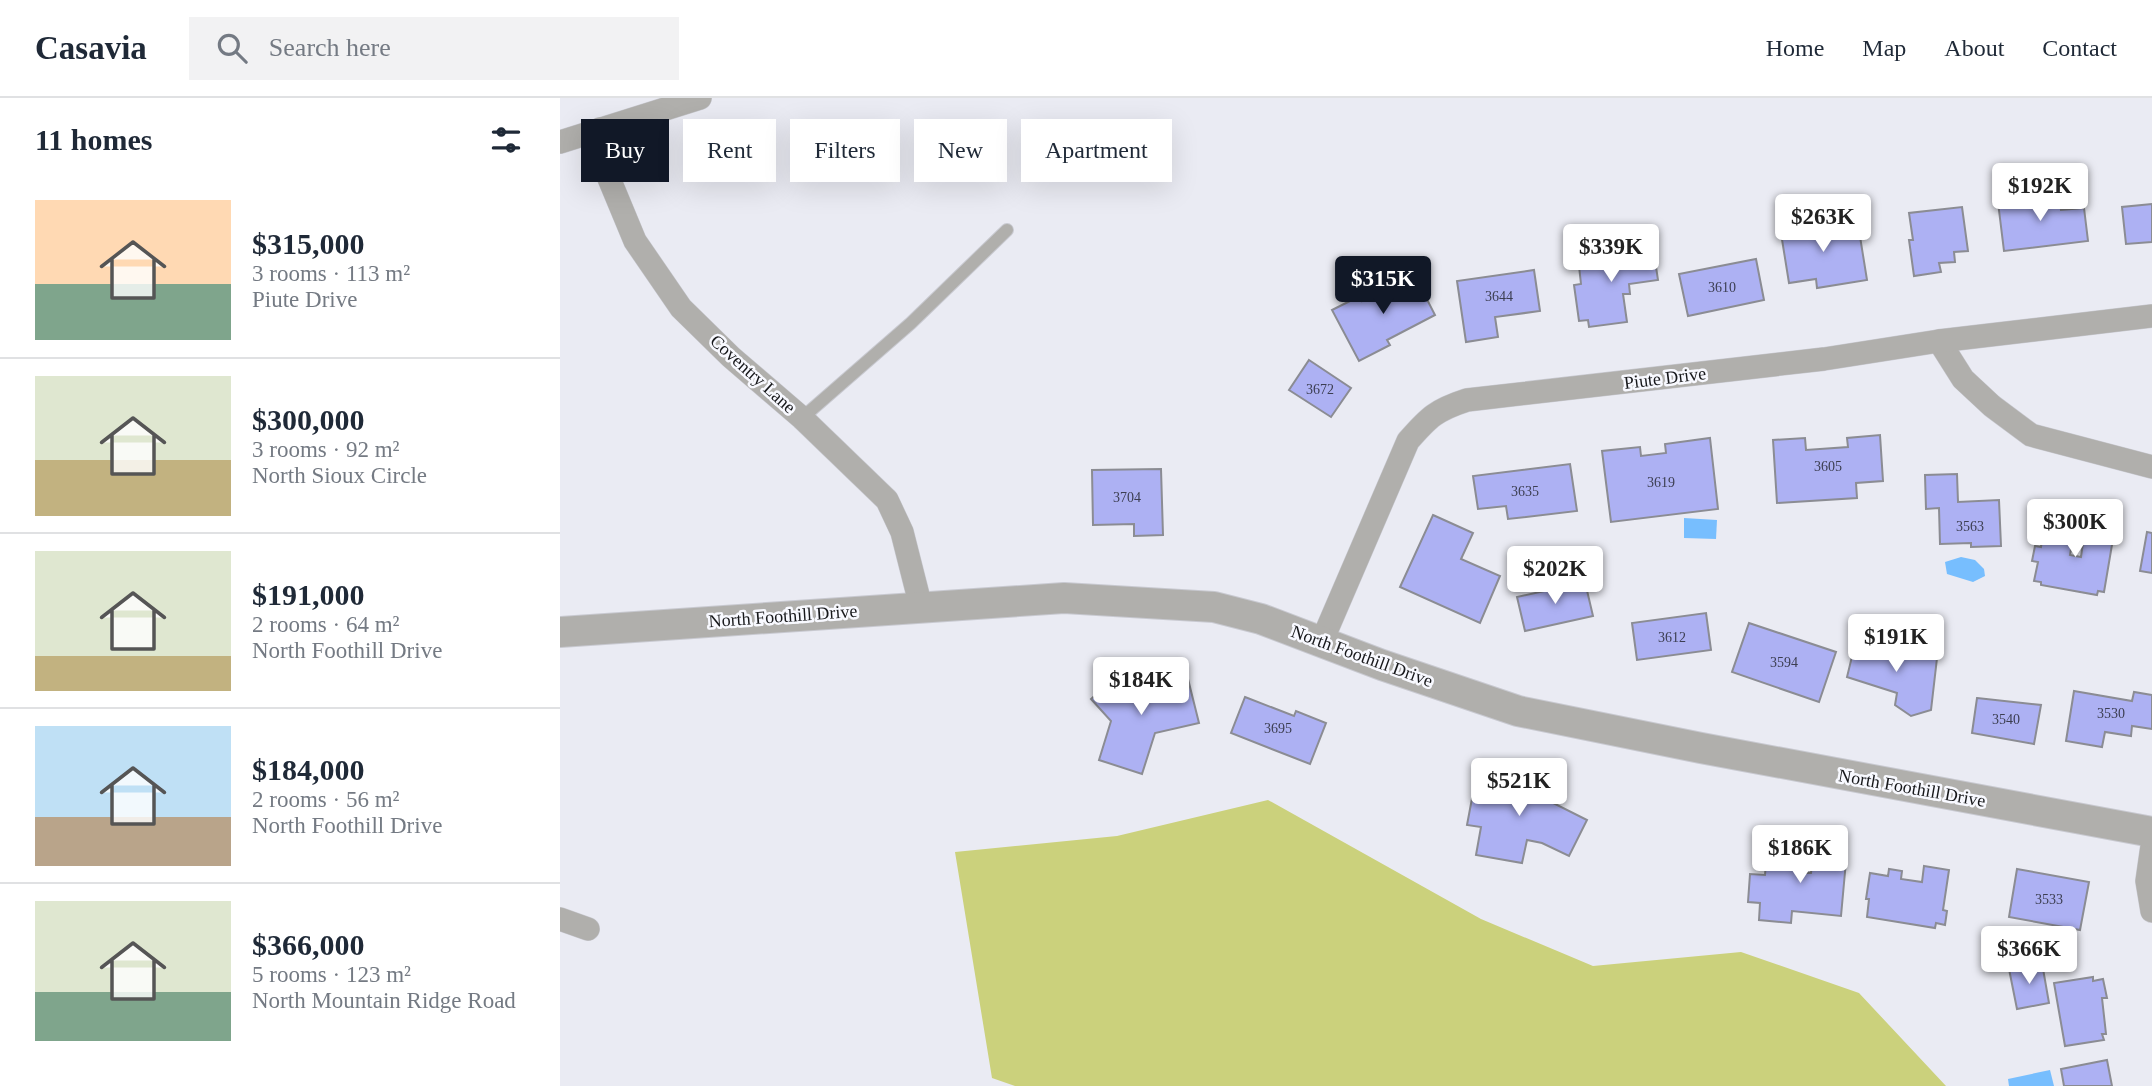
<!DOCTYPE html>
<html lang="en">
<head>
<meta charset="utf-8">
<style>
	body { margin:0; font-family:"Times New Roman",serif; background:#f2f2f3; color:#1f2937; height:100vh; display:flex; flex-direction:column; font-size:26px; white-space:nowrap }
	* { box-sizing:border-box; margin:0 }
	p { font-size:23px; color:#747a83 }
	.icon { flex:none; width:38px; height:38px; fill:none; stroke:currentColor; stroke-width:2; stroke-linecap:round; stroke-linejoin:round }
	.map { position:relative; flex:1; overflow:hidden }
	.panel { display:flex; flex-direction:column; background:#fff; width:560px }
	.panel>* { flex:none }
	.guide { position:absolute; left:21px; top:21px; width:665px; height:63px; display:flex; gap:14px }
	.price { position:absolute; translate:-50% -60px; padding:0 16px; border-radius:7px; background:#fff; color:#222; font-size:23px; line-height:46px; filter:drop-shadow(0 2px 4px #0008) }
	.price::after { content:''; position:absolute; left:50%; top:42px; width:21px; height:16px; margin-left:-10px; background:inherit; clip-path:polygon(0 0,100% 0,50% 100%) }
	.price.selected { background:#111827; color:#fff }
	ul { padding:0; list-style:none }
	li { display:flex; align-items:center; gap:21px; height:175px; padding:0 35px }
	li+li { border-top:2px solid #e0e1e3 }
	li span { display:grid; place-items:center; flex:none; width:196px; height:140px; border-radius:0px; color:#555 }
	li>.icon { margin-inline-start:auto }
	span .icon { width:84px; height:84px; fill:#fffc; stroke-width:1 }
	li b { font-size:30px }
	h2 { display:flex; justify-content:space-between; align-items:center; height:84px; padding:0 35px; font-size:30px }
	.pill { padding:0 24px; border-radius:0px; background:#fff; box-shadow:0 7px 28px #0002; font-size:24px; line-height:63px }
	.pill.selected { background:#111827; color:#fff }
	header { display:flex; align-items:center; gap:42px; box-sizing:border-box; height:98px; padding:0 35px; background:#fff; border-bottom:2px solid #e0e1e3 }
	header strong { font-size:33px }
	nav { display:flex; gap:38px; margin-inline-start:auto; font-size:24px }
	.search { width:490px; height:63px; background:#f2f2f3; display:flex; align-items:center; gap:18px; box-sizing:border-box; padding:0 24px; border-radius:0px; color:#747a83; font-size:26px }
	main { display:flex; flex:1; min-height:0 }
	.map>svg:first-child { display:block }
	.green { fill:#cbd17c }
	.water { fill:#77befe }
	.building { fill:#adb1f3; stroke:#8b8c93; stroke-width:2 }
	.lines { fill:none; stroke-linecap:round; stroke-linejoin:round }
	.service-casing { stroke:#c8c9d0; stroke-width:14 }
	.minor-casing { stroke:#c8c9d0; stroke-width:24 }
	.tertiary-casing { stroke:#c8c9d0; stroke-width:32 }
	.service { stroke:#b0afac; stroke-width:12 }
	.minor { stroke:#b0afac; stroke-width:23 }
	.tertiary { stroke:#b0afac; stroke-width:30 }
	.labels { text-anchor:middle; dominant-baseline:central; stroke-width:5; stroke-linejoin:round; paint-order:stroke }
	.number-label { font-size:14px; fill:#3c3e51 }
	.street-label { font-size:18px; fill:#17181b; stroke:#f8f9ff }
</style>
</head>
<body>
<header>
<strong>Casavia</strong>
<div class="search"><svg class="icon" aria-label="search" viewBox="0 0 24 24"><circle cx="10" cy="10" r="6"/><path d="M15 15l6 6"/></svg>Search here</div>
<nav><a>Home</a><a>Map</a><a>About</a><a>Contact</a></nav>
</header>
<main>
<section class="panel">
<h2>11 homes<svg class="icon" aria-label="filters" viewBox="0 0 24 24"><path d="M4 7h16M4 17h16"/><circle cx="9" cy="7" r="2"/><circle cx="15" cy="17" r="2"/></svg></h2>
<ul>
<li><span style="background:linear-gradient(#ffd9b3 60%,#7fa58c 0)"><svg class="icon" aria-label="home" viewBox="0 0 24 24"><path d="M3 11l9-7 9 7M6 9v11h12V9"/></svg></span><div><b>$315,000</b><p>3 rooms · 113 m²</p><p>Piute Drive</p></div></li>
<li><span style="background:linear-gradient(#dfe7d0 60%,#c2b280 0)"><svg class="icon" aria-label="home" viewBox="0 0 24 24"><path d="M3 11l9-7 9 7M6 9v11h12V9"/></svg></span><div><b>$300,000</b><p>3 rooms · 92 m²</p><p>North Sioux Circle</p></div></li>
<li><span style="background:linear-gradient(#dfe7d0 75%,#c2b280 0)"><svg class="icon" aria-label="home" viewBox="0 0 24 24"><path d="M3 11l9-7 9 7M6 9v11h12V9"/></svg></span><div><b>$191,000</b><p>2 rooms · 64 m²</p><p>North Foothill Drive</p></div></li>
<li><span style="background:linear-gradient(#bfe0f5 65%,#b9a48a 0)"><svg class="icon" aria-label="home" viewBox="0 0 24 24"><path d="M3 11l9-7 9 7M6 9v11h12V9"/></svg></span><div><b>$184,000</b><p>2 rooms · 56 m²</p><p>North Foothill Drive</p></div></li>
<li><span style="background:linear-gradient(#dfe7d0 65%,#7fa58c 0)"><svg class="icon" aria-label="home" viewBox="0 0 24 24"><path d="M3 11l9-7 9 7M6 9v11h12V9"/></svg></span><div><b>$366,000</b><p>5 rooms · 123 m²</p><p>North Mountain Ridge Road</p></div></li>
</ul>
</section>
<div class="map">
<svg width="1592" height="988" viewBox="0 0 1592 988">
	<rect width="100%" height="100%" fill="#eaebf3"/>
	<!-- green -->
	<path class="green" d="M708 702 921 821 1033 868 1181 854 1299 895 1386 988H455L432 980 395 754 557 738Z"/>
	<!-- water -->
	<g class="water">
		<path d="M1124 420 1157 422 1156 441 1124 440Z"/>
		<path d="M1401 459 1415 462 1424 471 1425 478 1413 484 1387 476 1385 464Z"/>
		<path d="M1490 972 1494 988H1449L1448 981Z"/>
	</g>
	<!-- building -->
	<g class="building">
		<path d="M1499 96 1501 112 1524 110 1528 143 1444 153 1438 104Z"/>
		<path d="M1592 106V144L1566 146 1562 109Z"/>
		<path d="M1402 109 1408 153 1394 154 1395 164 1379 165 1381 174 1354 178 1349 142H1353L1349 115Z"/>
		<path d="M1260 123 1261 132 1298 126 1307 182 1257 190 1256 181 1229 185 1220 129Z"/>
		<path d="M1093 149 1098 182 1069 186 1070 196H1063L1067 224 1029 229 1028 222 1019 223 1014 187 1021 186 1018 159Z"/>
		<path d="M1196 161 1204 202 1128 218 1119 176Z"/>
		<path d="M974 172 980 213 935 219 938 239 906 244 897 183Z"/>
		<path d="M854 176 875 217 827 242 830 247 799 263 772 212 800 198 802 203Z"/>
		<path d="M749 262 791 290 771 319 729 292Z"/>
		<path d="M1320 337 1323 383 1296 385 1297 400 1217 405 1213 342 1245 340 1246 352 1288 349 1287 340Z"/>
		<path d="M1150 340 1158 411 1051 424 1042 353 1080 349 1081 358 1106 355 1105 346Z"/>
		<path d="M1010 366 1017 413 948 421 946 408 918 411 913 378Z"/>
		<path d="M601 371 603 437 574 438V426L533 427 532 372Z"/>
		<path d="M1397 376 1398 404 1439 402 1441 448 1411 449V445L1380 446 1379 410 1366 411 1365 377Z"/>
		<path d="M873 417 913 435 901 461 940 478 920 525 840 489Z"/>
		<path d="M1526 424 1555 429 1544 494 1538 493 1537 497 1481 487V484L1474 483 1478 464 1472 463 1475 448 1481 449 1484 429 1514 434 1510 457 1521 459Z"/>
		<path d="M1587 434 1592 435V475L1580 473Z"/>
		<path d="M1025 484 1033 518 965 533 957 499Z"/>
		<path d="M1146 515 1151 552 1077 562 1072 525Z"/>
		<path d="M1189 525 1276 554 1259 604 1172 574Z"/>
		<path d="M1297 538 1348 556 1377 560 1371 612 1351 618 1335 607 1337 595 1287 579Z"/>
		<path d="M565 570 584 592 628 581 639 625 595 635 582 676 539 662 551 623 531 601Z"/>
		<path d="M1514 593 1572 603 1574 594 1592 597V631L1572 628 1571 638 1545 634 1542 649 1506 643Z"/>
		<path d="M685 599 734 618 736 613 766 625 750 666 671 635Z"/>
		<path d="M1417 600 1481 607 1474 646 1412 635Z"/>
		<path d="M917 674 935 678 937 675 976 683 974 689 995 693 993 705 1027 722 1009 758 982 745 967 742 962 765 916 757 921 729 907 727Z"/>
		<path d="M1254 749 1287 752 1281 818 1232 813 1231 825 1199 822 1200 805 1188 804 1190 776 1205 777 1207 754H1213V751L1233 753 1232 757H1236V764L1246 766 1245 775H1251Z"/>
		<path d="M1364 768 1389 772 1383 812 1387 813 1385 827 1376 825 1375 830 1307 819 1309 801H1306L1310 775 1328 778 1329 771 1342 773 1341 781 1362 784Z"/>
		<path d="M1457 771 1529 784 1520 832 1449 819Z"/>
		<path d="M1482 865 1489 905 1457 911 1449 871Z"/>
		<path d="M1533 879V883L1543 881 1547 900H1542L1546 936H1542L1544 942 1505 948 1494 885Z"/>
		<path d="M1547 962 1552 988H1504L1501 971Z"/>
	</g>
	<g class="lines">
		<defs>
			<path id="service" d="M242 320 351 225 447 132"/>
			<g id="minor">
				<path d="M40 31 48 78 75 143 121 210 171 259 242 320 327 402 342 434 361 509"/>
				<path d="M0 44 140 0"/>
				<path d="M1379 243 1403 281 1432 308 1471 337 1592 369"/>
				<path d="M762 543 848 343C869 319 876 312 907 302L1264 261 1379 243 1592 218"/>
				<path d="M1592 748 1587 783 1592 813"/>
				<path d="M0 821 28 831"/>
			</g>
			<path id="tertiary" d="M0 534 504 500 654 509 701 521 822 567 958 613 1141 650 1592 734"/>
		</defs>
		<!-- service casing -->
		<use href="#service" class="service-casing"/>
		<!-- minor casing -->
		<use href="#minor" class="minor-casing"/>
		<!-- tertiary casing -->
		<use href="#tertiary" class="tertiary-casing"/>
		<!-- service -->
		<use href="#service" class="service"/>
		<!-- minor -->
		<use href="#minor" class="minor"/>
		<!-- tertiary -->
		<use href="#tertiary" class="tertiary"/>
	</g>
	<g class="labels">
		<!-- number labels -->
		<g class="number-label">
			<text x="1162" y="189">3610</text>
			<text x="939" y="198">3644</text>
			<text x="760" y="291">3672</text>
			<text x="1268" y="368">3605</text>
			<text x="1101" y="384">3619</text>
			<text x="965" y="393">3635</text>
			<text x="567" y="399">3704</text>
			<text x="1410" y="428">3563</text>
			<text x="1112" y="539">3612</text>
			<text x="1224" y="564">3594</text>
			<text x="1551" y="615">3530</text>
			<text x="1446" y="621">3540</text>
			<text x="718" y="630">3695</text>
			<text x="1489" y="801">3533</text>
		</g>
		<!-- street labels -->
		<g class="street-label">
			<text transform="translate(193 276) rotate(42)">Coventry Lane</text>
			<text transform="translate(1105 280) rotate(-7)">Piute Drive</text>
			<text transform="translate(223 518) rotate(-4)">North Foothill Drive</text>
			<text transform="translate(802 558) rotate(20)">North Foothill Drive</text>
			<text transform="translate(1352 690) rotate(10)">North Foothill Drive</text>
		</g>
	</g>
</svg>
<b class="price" style="left:1480px;top:125px">$192K</b>
<b class="price" style="left:1263px;top:156px">$263K</b>
<b class="price" style="left:1051px;top:186px">$339K</b>
<b class="price selected" style="left:823px;top:218px">$315K</b>
<b class="price" style="left:1515px;top:461px">$300K</b>
<b class="price" style="left:995px;top:508px">$202K</b>
<b class="price" style="left:1336px;top:576px">$191K</b>
<b class="price" style="left:581px;top:619px">$184K</b>
<b class="price" style="left:959px;top:720px">$521K</b>
<b class="price" style="left:1240px;top:787px">$186K</b>
<b class="price" style="left:1469px;top:888px">$366K</b>
<div class="guide">
<a class="pill selected">Buy</a>
<a class="pill">Rent</a>
<a class="pill">Filters</a>
<a class="pill">New</a>
<a class="pill">Apartment</a>
</div>
</div>
</main>
</body>
</html>
